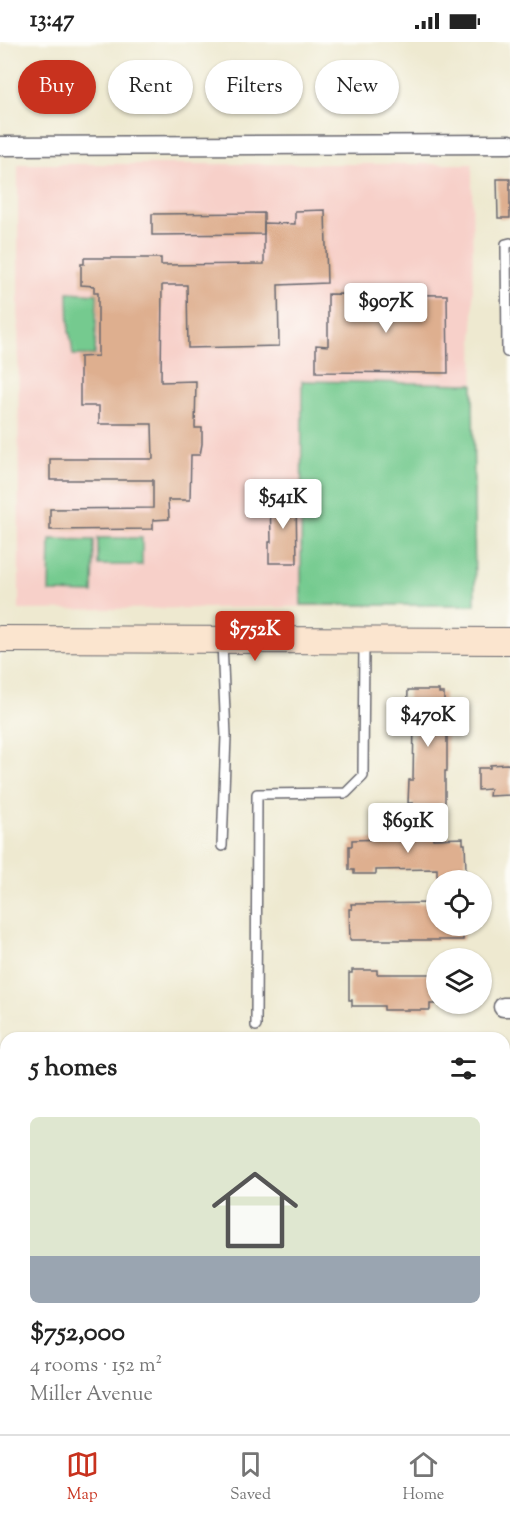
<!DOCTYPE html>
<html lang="en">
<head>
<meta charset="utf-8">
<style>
	body { margin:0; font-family:"Sorts Mill Goudy",serif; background:#f6f6f6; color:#222; height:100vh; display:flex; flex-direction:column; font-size:22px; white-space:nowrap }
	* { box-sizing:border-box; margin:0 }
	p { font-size:20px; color:#767676 }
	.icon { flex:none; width:33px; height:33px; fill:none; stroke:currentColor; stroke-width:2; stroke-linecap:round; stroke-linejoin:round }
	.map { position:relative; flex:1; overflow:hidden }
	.panel { position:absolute; left:0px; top:990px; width:510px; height:402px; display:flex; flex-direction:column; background:#fff; border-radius:18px 18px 0 0; box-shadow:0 2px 4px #0004 }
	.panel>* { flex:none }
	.hud { position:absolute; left:18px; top:18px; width:474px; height:54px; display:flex; gap:12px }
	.fabs { position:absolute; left:426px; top:828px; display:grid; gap:12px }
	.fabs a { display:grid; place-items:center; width:66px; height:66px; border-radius:50%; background:#fff; box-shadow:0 2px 4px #0004; font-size:30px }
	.price { position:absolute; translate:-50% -51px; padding:0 14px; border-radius:6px; background:#fff; color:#222; font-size:20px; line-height:39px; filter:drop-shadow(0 2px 3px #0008) }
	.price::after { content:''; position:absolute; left:50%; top:36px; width:18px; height:14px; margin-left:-9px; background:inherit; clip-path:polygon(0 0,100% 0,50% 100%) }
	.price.current { background:#c8321e; color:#fff }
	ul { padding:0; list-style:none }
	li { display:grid; align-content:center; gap:12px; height:318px; padding:0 30px }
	li span { display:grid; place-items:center; height:186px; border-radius:9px; color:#555 }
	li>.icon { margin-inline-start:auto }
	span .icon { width:108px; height:108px; fill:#fffc; stroke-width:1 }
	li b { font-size:26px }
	h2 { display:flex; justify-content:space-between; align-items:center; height:72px; padding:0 30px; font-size:26px }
	.tag { padding:0 21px; border-radius:27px; background:#fff; box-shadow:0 2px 4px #0004; font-size:21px; line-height:54px }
	.tag.current { background:#c8321e; color:#fff }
	.status { display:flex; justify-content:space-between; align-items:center; height:42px; padding:0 30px; background:#fff; direction:ltr }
	.status svg { height:16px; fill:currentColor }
	.tabs { display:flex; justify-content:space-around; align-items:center; height:84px; border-top:2px solid #e0e0e0; background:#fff; font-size:16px; color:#767676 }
	.tabs a { display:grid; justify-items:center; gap:3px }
	.tabs .current { color:#c8321e }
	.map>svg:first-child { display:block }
	.built { fill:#f7d0c9 }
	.green { fill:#74ca8f; stroke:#4b7665; stroke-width:1.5 }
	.building { fill:#deaf8f }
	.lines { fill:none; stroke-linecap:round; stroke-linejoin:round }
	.lane-casing { stroke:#69686f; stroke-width:12 }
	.street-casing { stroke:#69686f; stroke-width:21 }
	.secondary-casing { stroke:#69686f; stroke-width:28 }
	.lane { stroke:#fff; stroke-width:9 }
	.street { stroke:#fff; stroke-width:18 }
	.secondary { stroke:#fbe5cf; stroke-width:26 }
</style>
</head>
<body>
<div class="status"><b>13:47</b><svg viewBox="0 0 49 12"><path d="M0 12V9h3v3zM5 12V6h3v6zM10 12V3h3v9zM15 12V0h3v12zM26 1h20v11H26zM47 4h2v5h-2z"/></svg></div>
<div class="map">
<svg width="510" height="1392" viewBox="0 0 510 1392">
	<rect width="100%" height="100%" fill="#fdfcf7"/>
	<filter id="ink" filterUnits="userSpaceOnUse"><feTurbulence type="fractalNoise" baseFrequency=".0167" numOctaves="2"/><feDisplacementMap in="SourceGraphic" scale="12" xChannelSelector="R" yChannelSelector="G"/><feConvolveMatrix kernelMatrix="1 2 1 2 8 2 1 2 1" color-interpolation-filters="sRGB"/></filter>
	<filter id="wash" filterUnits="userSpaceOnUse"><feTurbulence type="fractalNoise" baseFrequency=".008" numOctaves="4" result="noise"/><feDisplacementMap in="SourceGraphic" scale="24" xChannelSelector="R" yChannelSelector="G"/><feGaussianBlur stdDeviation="1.35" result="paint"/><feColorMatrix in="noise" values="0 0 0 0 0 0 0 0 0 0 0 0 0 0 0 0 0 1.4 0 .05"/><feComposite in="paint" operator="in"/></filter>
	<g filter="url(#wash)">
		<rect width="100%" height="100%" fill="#eee9d0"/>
		<!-- built -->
		<path class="built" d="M18 122H472L475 563 19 568Z"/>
		<!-- green -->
		<g class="green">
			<path d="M68 250 97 252 95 313H73L71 297 69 290Z"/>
			<path d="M302 339 473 342 475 563H301Z"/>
			<rect x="98" y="496" width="44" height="27"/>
			<path d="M50 497 94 498 93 551 49 550Z"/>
		</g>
		<g id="blocks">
			<!-- building -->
			<g class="building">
				<path d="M497 137H510V176H498Z"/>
				<path d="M325 168 327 241 278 243 279 304 188 306 187 243H162L161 340 196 339 195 386H202V402L200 413H191L190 458H168L169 477 153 478V487L50 488V467L153 466V438H50V417H153L152 382H99V364H80V315L98 314V251H94V244L81 243V222H84V216H161V223L264 222V181L295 182V169Z"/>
				<path d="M264 171V192L152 193V172Z"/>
				<path d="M328 252 447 253 448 331 316 330V303L328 304Z"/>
				<path d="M270 454 296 455 297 521H269V500H271Z"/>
				<path d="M408 648H439V651H444V683H447V729H445V762H439V765H413V761H408L409 738H413L414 677H407Z"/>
				<path d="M507 722 510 723V753L489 754 490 747 478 748V726H490V723Z"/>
				<path d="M432 791 433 797 463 796V802H465L466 828 463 830V833L437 834V827L376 828V832H354V828H349V804H352V798L383 797 382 793Z"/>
				<path d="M436 861V884H463V898H350L349 867H352L351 862Z"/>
				<path d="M352 928H377V932H436V962H430V968H384V964H352V958H349V931H352Z"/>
			</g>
		</g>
	</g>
	<g filter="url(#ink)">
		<use href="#blocks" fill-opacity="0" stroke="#69686f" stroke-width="1.5"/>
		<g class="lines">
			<defs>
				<g id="lane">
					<path d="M510 201 506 202 507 310H510"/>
					<path d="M222 804 226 694 222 600"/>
					<path d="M256 984 257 752 346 751 363 734 364 601"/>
					<path d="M510 1111H508L510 1291"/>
					<path d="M0 1114H6"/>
					<path d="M0 1293H6"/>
					<path d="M99 1386V1392"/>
					<path d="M318 1386 319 1392"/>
				</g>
				<g id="street">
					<path d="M0 104 510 102"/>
					<path d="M503 965H510"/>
				</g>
				<path id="secondary" d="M0 597 510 599"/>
			</defs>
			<!-- lane casing -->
			<use href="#lane" class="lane-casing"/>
			<!-- street casing -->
			<use href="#street" class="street-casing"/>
			<!-- secondary casing -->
			<use href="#secondary" class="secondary-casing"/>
			<!-- lane -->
			<use href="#lane" class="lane"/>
			<!-- street -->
			<use href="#street" class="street"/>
			<!-- secondary -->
			<use href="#secondary" class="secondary"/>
		</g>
	</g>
</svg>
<div class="fabs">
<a><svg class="icon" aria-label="locate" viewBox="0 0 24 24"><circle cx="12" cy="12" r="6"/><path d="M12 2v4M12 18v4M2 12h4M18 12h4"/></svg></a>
<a><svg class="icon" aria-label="layers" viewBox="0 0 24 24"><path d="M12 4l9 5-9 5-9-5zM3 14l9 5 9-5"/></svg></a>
</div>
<b class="price" style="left:386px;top:292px">$907K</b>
<b class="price" style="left:283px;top:488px">$541K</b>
<b class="price current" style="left:255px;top:620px">$752K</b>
<b class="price" style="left:428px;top:706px">$470K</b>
<b class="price" style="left:408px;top:812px">$691K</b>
<div class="hud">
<a class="tag current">Buy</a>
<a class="tag">Rent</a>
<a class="tag">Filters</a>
<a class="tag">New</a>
</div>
<section class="panel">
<h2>5 homes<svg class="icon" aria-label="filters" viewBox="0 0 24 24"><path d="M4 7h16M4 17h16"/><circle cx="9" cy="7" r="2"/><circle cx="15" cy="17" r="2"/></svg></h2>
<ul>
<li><span style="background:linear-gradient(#dfe7d0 75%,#9aa5b1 0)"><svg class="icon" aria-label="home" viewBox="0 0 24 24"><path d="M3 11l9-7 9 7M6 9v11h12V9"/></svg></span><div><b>$752,000</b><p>4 rooms · 152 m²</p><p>Miller Avenue</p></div></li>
</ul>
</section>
</div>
<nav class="tabs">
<a class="current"><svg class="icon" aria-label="map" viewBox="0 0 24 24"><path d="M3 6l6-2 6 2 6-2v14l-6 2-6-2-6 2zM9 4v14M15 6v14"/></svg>Map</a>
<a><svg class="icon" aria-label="saved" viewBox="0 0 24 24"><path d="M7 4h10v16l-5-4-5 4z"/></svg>Saved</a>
<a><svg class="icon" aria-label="home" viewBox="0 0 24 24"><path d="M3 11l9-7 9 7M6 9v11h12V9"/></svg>Home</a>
</nav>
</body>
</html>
